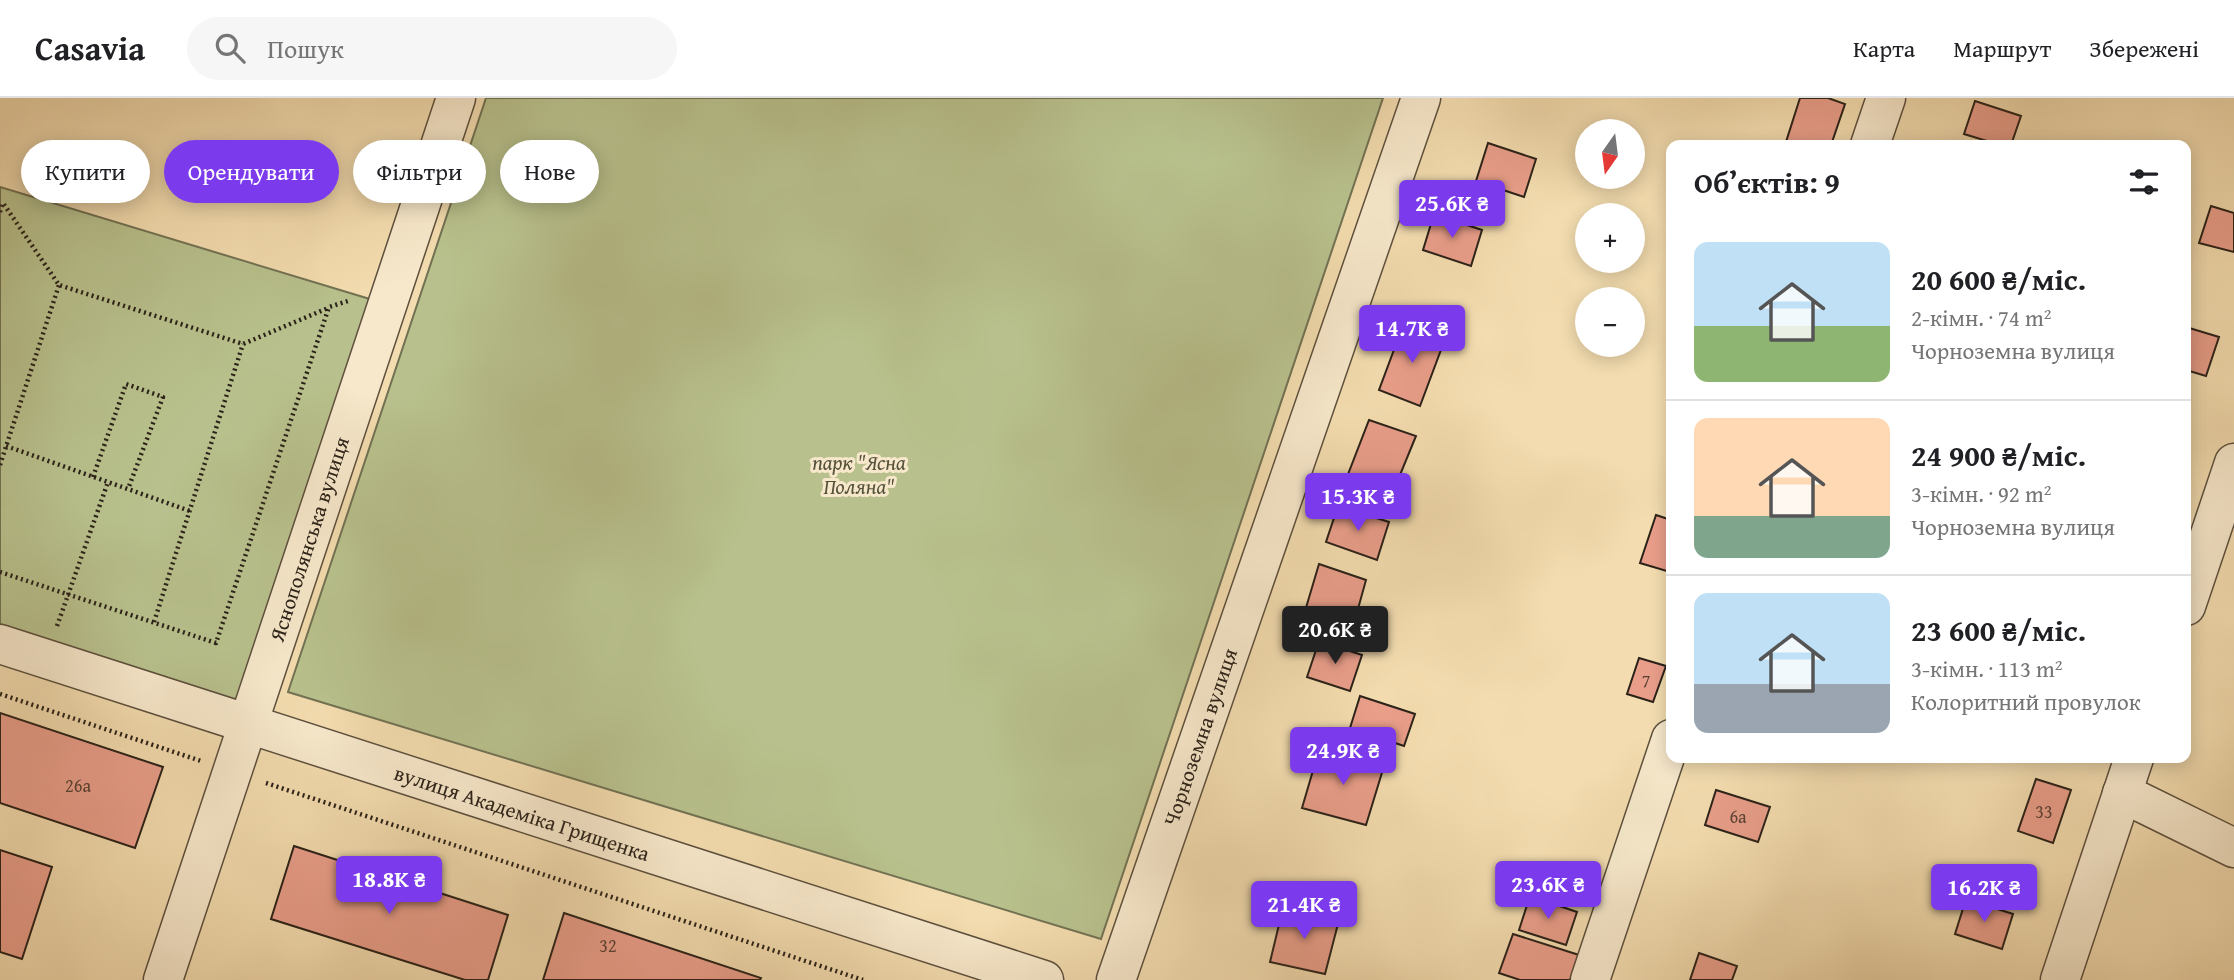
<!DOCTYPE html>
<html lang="uk">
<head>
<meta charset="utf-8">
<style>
	body { margin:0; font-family:"Gentium Book Plus",serif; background:#f6f6f6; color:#202124; height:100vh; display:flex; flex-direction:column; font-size:26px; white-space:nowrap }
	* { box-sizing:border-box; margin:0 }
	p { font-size:23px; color:#757577 }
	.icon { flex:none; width:38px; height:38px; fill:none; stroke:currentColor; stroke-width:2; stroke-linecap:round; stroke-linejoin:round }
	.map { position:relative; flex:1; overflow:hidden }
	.side { position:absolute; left:1666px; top:42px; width:525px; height:623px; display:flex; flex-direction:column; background:#fff; border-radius:14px; box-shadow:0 4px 18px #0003 }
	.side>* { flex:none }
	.top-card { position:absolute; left:21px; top:42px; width:665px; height:63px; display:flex; gap:14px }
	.needle { width:46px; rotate:194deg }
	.fabs { position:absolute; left:1575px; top:21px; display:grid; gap:14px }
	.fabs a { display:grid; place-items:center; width:70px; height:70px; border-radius:50%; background:#fff; box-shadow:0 4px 18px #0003; font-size:35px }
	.price { position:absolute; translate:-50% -60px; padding:0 16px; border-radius:7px; background:#7c3aed; color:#fff; font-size:23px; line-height:46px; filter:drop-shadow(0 2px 4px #0008) }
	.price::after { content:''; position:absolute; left:50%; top:42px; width:21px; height:16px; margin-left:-10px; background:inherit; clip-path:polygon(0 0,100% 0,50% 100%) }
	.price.active { background:#222; color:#fff }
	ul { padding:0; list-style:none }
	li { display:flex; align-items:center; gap:21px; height:175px; padding:0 28px }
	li+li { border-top:2px solid #e0e0e0 }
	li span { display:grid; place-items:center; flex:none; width:196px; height:140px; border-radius:14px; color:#555 }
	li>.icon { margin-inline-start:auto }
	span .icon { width:84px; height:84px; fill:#fffc; stroke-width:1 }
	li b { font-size:30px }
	h2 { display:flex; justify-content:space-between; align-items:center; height:84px; padding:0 28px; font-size:30px }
	.pill { padding:0 24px; border-radius:32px; background:#fff; box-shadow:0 4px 18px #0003; font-size:24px; line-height:63px }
	.pill.active { background:#7c3aed; color:#fff }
	header { display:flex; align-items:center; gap:42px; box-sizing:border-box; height:98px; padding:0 35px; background:#fff; border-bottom:2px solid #e0e0e0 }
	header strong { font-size:33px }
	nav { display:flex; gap:38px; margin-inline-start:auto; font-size:24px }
	.search { width:490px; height:63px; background:#f6f6f6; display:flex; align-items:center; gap:18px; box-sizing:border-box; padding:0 24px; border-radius:38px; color:#757577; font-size:26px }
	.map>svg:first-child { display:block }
	.green { fill:#b8c18d; stroke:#727253; stroke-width:2 }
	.building { fill:#e99e8a; stroke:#2b2219; stroke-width:2 }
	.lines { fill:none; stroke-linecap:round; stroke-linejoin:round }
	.minor-casing { stroke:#5d503e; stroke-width:41 }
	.path { stroke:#2b2219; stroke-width:4.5; stroke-dasharray:2 3.5; stroke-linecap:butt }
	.minor { stroke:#f7e8cb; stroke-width:38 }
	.labels { text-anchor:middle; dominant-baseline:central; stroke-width:6; stroke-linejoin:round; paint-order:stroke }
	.number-label { font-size:18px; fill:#5a4135 }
	.park-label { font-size:21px; font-style:italic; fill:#55523c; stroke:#f7e8cb }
	.street-label { font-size:21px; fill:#2b2219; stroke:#f7e8cb }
</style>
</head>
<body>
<header>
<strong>Casavia</strong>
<div class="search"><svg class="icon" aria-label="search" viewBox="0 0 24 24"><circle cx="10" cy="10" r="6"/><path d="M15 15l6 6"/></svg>Пошук</div>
<nav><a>Карта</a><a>Маршрут</a><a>Збережені</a></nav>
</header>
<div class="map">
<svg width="2234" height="882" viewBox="0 0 2234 882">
	<rect width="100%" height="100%" fill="#f3dcaf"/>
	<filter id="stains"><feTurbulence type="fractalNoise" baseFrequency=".00286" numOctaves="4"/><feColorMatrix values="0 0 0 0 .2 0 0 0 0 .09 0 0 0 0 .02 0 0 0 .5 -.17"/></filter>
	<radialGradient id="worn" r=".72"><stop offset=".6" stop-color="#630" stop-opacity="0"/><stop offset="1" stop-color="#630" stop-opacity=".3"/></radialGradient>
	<!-- green -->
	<g class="green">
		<path d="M486 0H1383L1101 841 288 594Z"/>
		<path d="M0 89 373 202 239 603 0 526Z"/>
	</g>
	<!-- building -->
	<g class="building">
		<path d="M1800 0H1828L1845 6 1831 47H1785Z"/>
		<path d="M1975 3 2021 18 2011 47H2000L1964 36Z"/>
		<path d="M1488 45 1536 61 1524 99 1476 83Z"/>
		<path d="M2211 108 2234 115V154L2199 145Z"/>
		<path d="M1434 116 1482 132 1471 168 1423 152Z"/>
		<path d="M1404 225 1445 241 1420 308 1379 292Z"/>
		<path d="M2186 229 2219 239 2206 278 2186 272Z"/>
		<path d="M1369 322 1416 338 1393 394 1347 379Z"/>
		<path d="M1338 408 1389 424 1377 462 1326 444Z"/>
		<path d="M1656 417 1671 422 1670 474 1640 465Z"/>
		<path d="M1319 466 1366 482 1353 529 1305 513Z"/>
		<path d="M1319 543 1362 557 1350 593 1307 579Z"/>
		<path d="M1639 560 1666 568 1653 604 1627 596Z"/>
		<path d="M1360 598 1415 616 1404 648 1350 630Z"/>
		<path d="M0 615 163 669 135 750 0 705Z"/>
		<path d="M1319 652 1384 668 1366 727 1302 710Z"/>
		<path d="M2036 681 2071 692 2053 745 2018 733Z"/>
		<path d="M1716 692 1770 709 1758 744 1705 727Z"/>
		<path d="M294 748 508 817 488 882H465L271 821Z"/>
		<path d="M0 752 52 769 22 861 0 854Z"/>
		<path d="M1530 798 1577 814 1566 847 1519 832Z"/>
		<path d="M1966 801 2013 816 2002 851 1955 836Z"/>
		<path d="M1283 810 1339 822 1325 876 1270 864Z"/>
		<path d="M564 815 761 880 760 882H543Z"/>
		<path d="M1513 836 1579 857 1570 882H1520L1499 875Z"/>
		<path d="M1699 855 1737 868 1732 882H1690Z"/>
	</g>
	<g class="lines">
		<defs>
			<g id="minor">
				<path d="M1870 47 1886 0"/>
				<path d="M2186 508 2234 365"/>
				<path d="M0 546 1044 882"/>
				<path d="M2122 695 2234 750"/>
				<path d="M163 882 456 0"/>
				<path d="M1116 882 1421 0"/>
				<path d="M1590 882 1671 641"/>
				<path d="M2060 882 2134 660"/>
			</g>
		</defs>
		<!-- minor casing -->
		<use href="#minor" class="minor-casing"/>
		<!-- path -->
		<g class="path">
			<path d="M0 114 3 105 59 187 243 246 328 210"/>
			<path d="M6 348 190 413"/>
			<path d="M0 367 59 187"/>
			<path d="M93 379 126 286 163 299 128 391"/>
			<path d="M0 474 216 545 329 209 351 202"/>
			<path d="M154 524 243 246"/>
			<path d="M57 528 108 384"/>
			<path d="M0 596 201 663"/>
			<path d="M266 685 863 882"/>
		</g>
		<!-- minor -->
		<use href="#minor" class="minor"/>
	</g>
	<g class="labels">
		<!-- number labels -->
		<g class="number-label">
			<text x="1646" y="582">7</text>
			<text x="78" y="687">26а</text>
			<text x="2044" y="713">33</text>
			<text x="1738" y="718">6а</text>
			<text x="608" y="847">32</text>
		</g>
		<!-- park labels -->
		<g class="park-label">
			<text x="859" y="364">парк "Ясна<tspan x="859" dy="24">Поляна"</tspan></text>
		</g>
		<!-- street labels -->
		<g class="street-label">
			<text transform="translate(309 441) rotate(-72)">Яснополянська вулиця</text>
			<text transform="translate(1200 639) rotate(-71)">Чорноземна вулиця</text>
			<text transform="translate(522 715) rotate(18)">вулиця Академіка Грищенка</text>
		</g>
	</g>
	<rect width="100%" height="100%" filter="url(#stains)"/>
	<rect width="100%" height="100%" fill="url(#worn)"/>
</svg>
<div class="fabs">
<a><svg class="needle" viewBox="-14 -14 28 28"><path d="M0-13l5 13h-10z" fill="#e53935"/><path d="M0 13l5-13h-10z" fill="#757577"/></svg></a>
<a>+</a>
<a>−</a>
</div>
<b class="price" style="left:1452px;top:142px">25.6K ₴</b>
<b class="price" style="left:1412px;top:267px">14.7K ₴</b>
<b class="price" style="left:1358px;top:435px">15.3K ₴</b>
<b class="price active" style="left:1335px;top:568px">20.6K ₴</b>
<b class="price" style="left:1343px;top:689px">24.9K ₴</b>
<b class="price" style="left:389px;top:818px">18.8K ₴</b>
<b class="price" style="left:1548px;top:823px">23.6K ₴</b>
<b class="price" style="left:1984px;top:826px">16.2K ₴</b>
<b class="price" style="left:1304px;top:843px">21.4K ₴</b>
<div class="top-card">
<a class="pill">Купити</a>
<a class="pill active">Орендувати</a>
<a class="pill">Фільтри</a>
<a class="pill">Нове</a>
</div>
<section class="side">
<h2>Об’єктів: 9<svg class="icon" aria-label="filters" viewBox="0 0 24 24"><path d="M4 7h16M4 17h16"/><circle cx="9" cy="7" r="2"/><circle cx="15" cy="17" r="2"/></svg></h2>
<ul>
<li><span style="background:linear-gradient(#bfe0f5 60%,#8fb573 0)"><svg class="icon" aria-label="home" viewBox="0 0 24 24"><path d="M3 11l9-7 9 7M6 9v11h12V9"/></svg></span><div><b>20 600 ₴/міс.</b><p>2-кімн. · 74 m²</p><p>Чорноземна вулиця</p></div></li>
<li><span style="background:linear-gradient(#ffd9b3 70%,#7fa58c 0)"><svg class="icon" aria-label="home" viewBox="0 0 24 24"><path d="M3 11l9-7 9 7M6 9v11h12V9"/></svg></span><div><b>24 900 ₴/міс.</b><p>3-кімн. · 92 m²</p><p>Чорноземна вулиця</p></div></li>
<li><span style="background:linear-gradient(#bfe0f5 65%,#9aa5b1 0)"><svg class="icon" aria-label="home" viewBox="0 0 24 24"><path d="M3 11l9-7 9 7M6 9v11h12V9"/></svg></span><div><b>23 600 ₴/міс.</b><p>3-кімн. · 113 m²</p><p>Колоритний провулок</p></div></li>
</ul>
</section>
</div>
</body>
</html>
